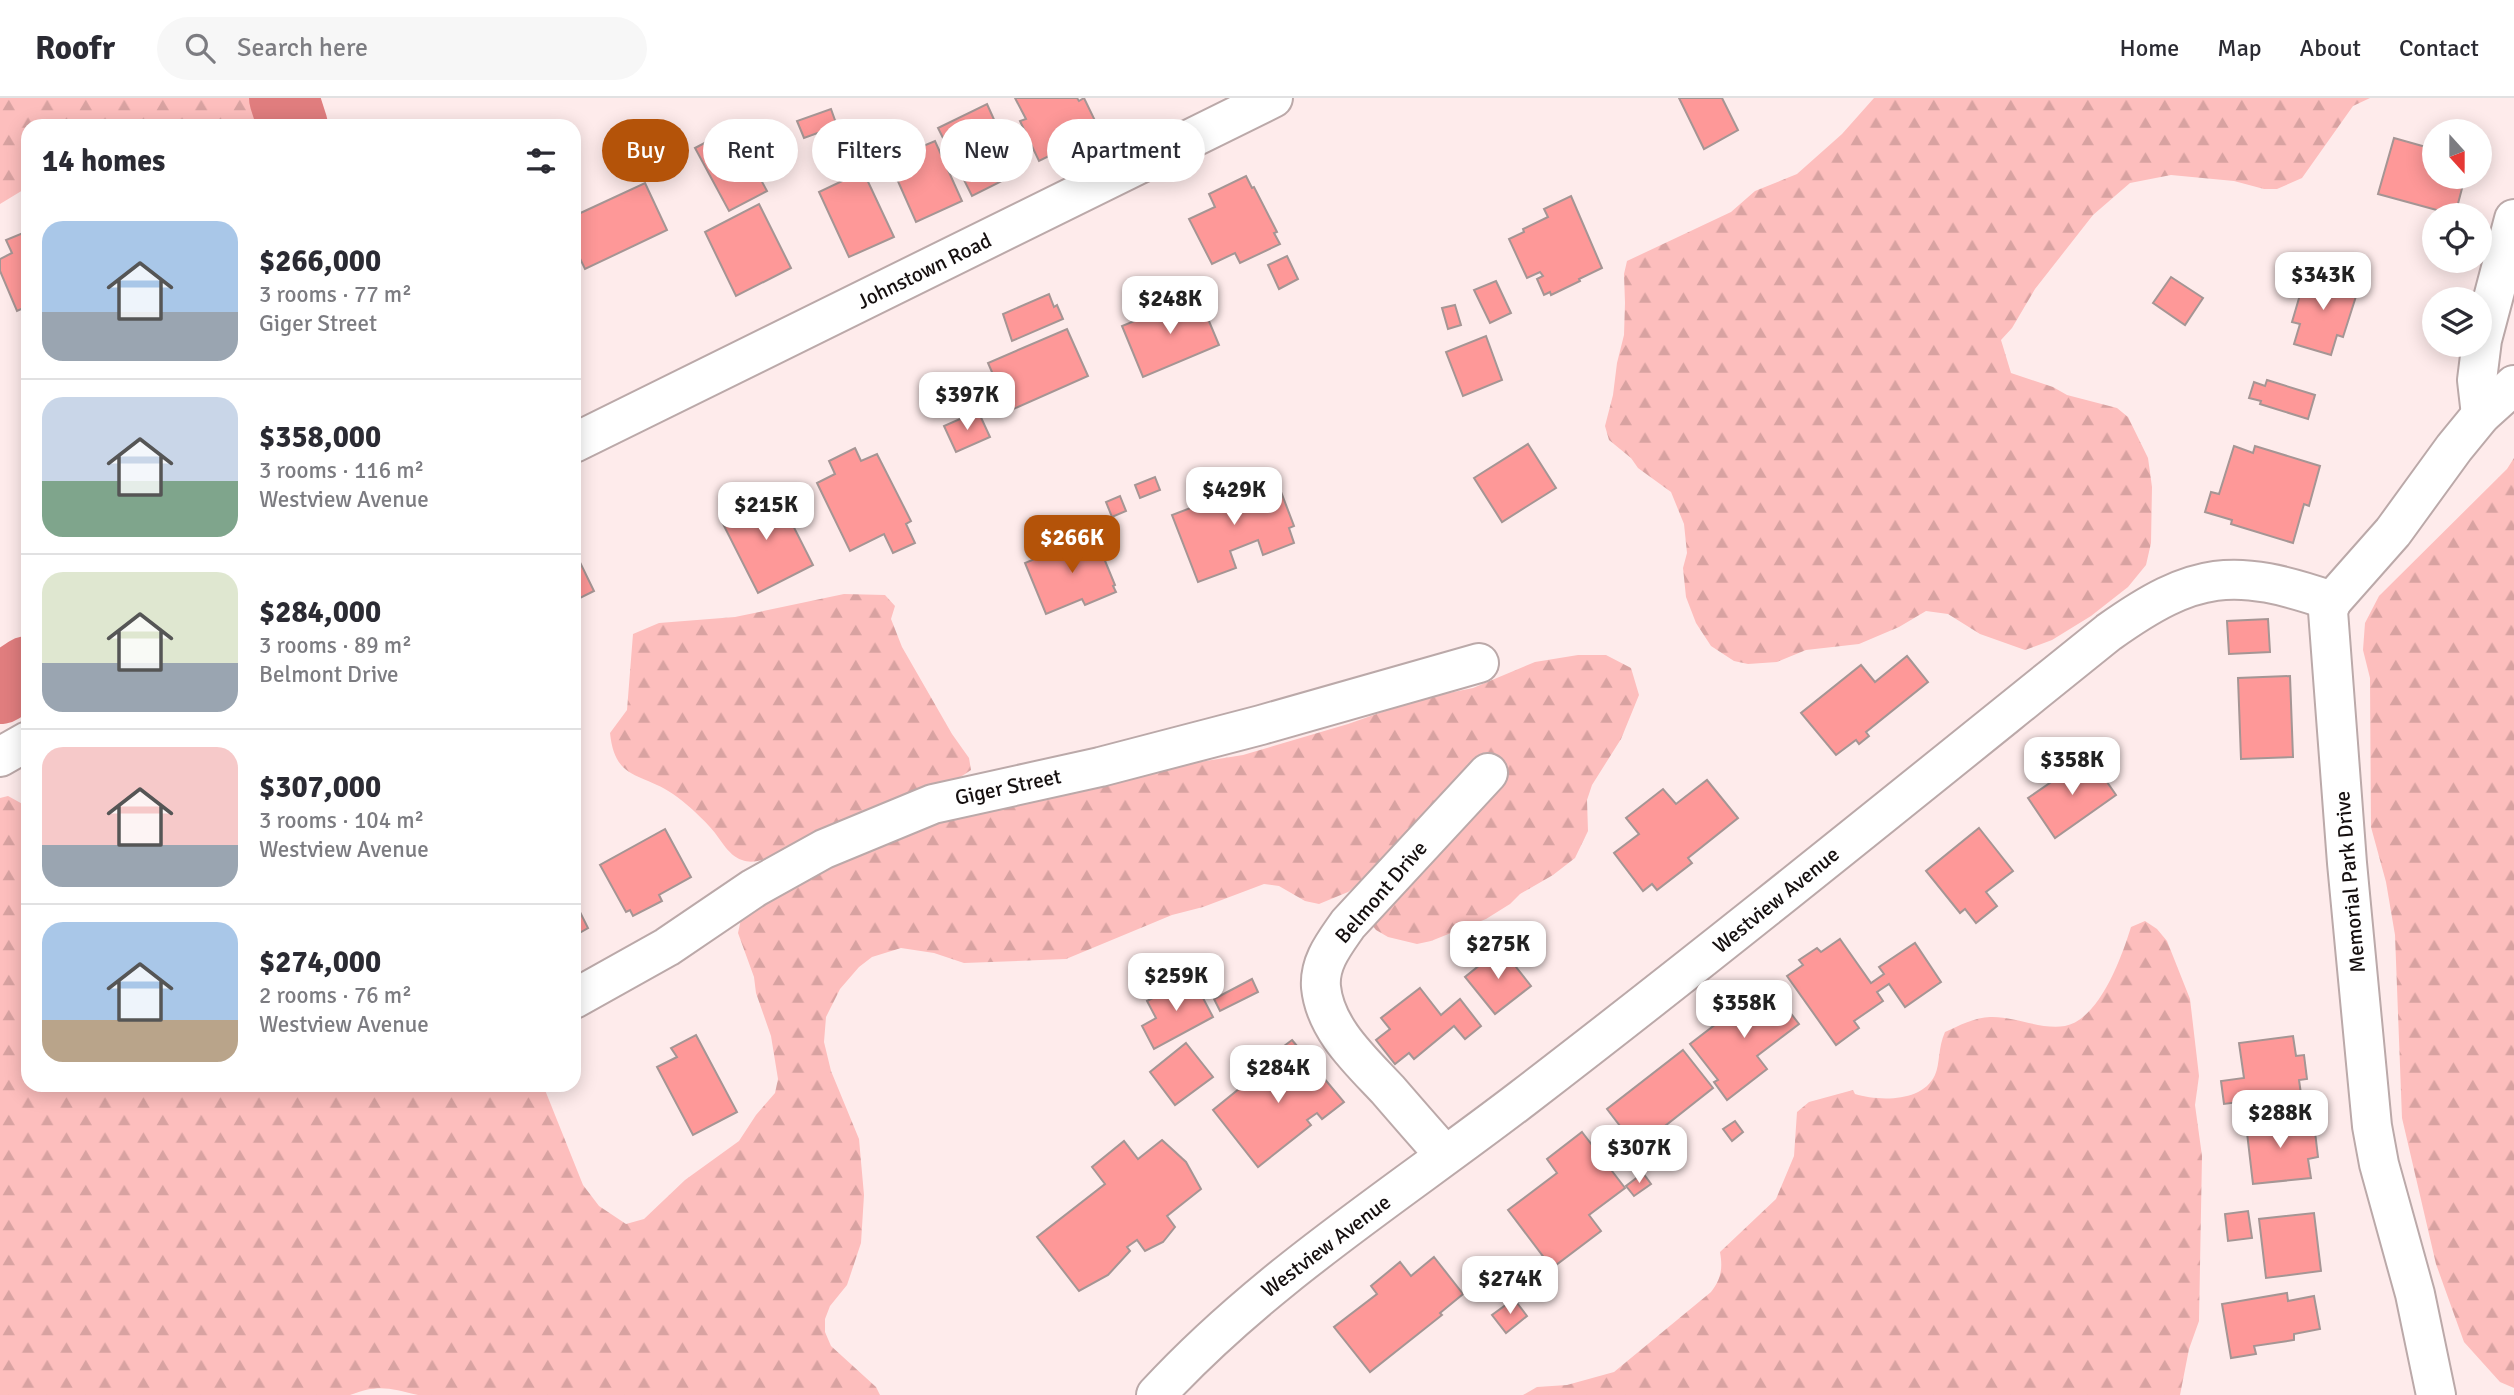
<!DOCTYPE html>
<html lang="en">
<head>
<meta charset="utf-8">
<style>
	body { margin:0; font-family:Signika,sans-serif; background:#f7f7f7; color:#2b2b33; height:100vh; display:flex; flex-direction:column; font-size:26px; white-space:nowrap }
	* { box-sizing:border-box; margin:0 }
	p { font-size:23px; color:#7c7c81 }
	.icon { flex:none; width:38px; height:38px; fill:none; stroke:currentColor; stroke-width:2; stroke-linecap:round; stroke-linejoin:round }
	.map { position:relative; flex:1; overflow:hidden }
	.side { position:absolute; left:21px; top:21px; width:560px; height:973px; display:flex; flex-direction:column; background:#fff; border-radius:21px; box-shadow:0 4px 18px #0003 }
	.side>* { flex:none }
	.guide { position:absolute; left:602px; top:21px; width:665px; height:63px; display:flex; gap:14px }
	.needle { width:46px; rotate:159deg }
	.buttons { position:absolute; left:2422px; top:21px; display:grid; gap:14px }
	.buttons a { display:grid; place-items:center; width:70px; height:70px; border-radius:50%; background:#fff; box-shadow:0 4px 18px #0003; font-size:35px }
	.price { position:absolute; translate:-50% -60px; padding:0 16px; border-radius:14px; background:#fff; color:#222; font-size:23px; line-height:46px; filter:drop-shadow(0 2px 4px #0008) }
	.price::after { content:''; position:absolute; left:50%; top:42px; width:21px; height:16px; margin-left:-10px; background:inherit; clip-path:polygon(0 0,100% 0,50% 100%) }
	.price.current { background:#b45309; color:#fff }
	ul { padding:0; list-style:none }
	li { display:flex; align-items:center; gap:21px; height:175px; padding:0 21px }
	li+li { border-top:2px solid #e1e1e2 }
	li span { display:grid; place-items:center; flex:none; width:196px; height:140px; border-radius:21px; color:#555 }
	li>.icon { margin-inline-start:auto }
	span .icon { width:84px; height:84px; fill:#fffc; stroke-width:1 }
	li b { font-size:30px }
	h2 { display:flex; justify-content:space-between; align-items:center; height:84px; padding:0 21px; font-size:30px }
	.tag { padding:0 24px; border-radius:32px; background:#fff; box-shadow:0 4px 18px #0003; font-size:24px; line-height:63px }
	.tag.current { background:#b45309; color:#fff }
	header { display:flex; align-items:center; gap:42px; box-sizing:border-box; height:98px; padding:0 35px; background:#fff; border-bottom:2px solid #e1e1e2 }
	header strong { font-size:33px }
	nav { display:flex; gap:38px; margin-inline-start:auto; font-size:24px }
	.search { width:490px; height:63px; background:#f7f7f7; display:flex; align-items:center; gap:18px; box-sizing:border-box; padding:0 24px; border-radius:38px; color:#7c7c81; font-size:26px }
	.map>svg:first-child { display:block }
	.forest { fill:url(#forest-firs) }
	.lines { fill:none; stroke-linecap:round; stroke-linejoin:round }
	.river { stroke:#e07d7e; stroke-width:70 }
	.building { fill:#fe9898; stroke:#a59594; stroke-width:2 }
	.minor-casing { stroke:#bba9a9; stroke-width:42 }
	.minor { stroke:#fff; stroke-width:38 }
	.labels { text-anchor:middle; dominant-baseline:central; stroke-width:5; stroke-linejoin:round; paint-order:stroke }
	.street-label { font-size:21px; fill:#150f0f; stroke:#fff }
</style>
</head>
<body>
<header>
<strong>Roofr</strong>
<div class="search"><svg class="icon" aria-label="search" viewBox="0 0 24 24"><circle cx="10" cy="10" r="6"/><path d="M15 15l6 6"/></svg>Search here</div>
<nav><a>Home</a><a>Map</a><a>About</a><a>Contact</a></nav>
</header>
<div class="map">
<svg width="2514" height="1297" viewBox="0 0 2514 1297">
	<defs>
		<pattern id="forest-firs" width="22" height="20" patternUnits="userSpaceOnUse" patternTransform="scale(1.75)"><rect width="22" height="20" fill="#fdbebd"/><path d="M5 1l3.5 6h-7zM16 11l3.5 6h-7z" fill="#d8a2a1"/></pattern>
	</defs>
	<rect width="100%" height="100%" fill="#feebeb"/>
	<!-- forest -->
	<g class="forest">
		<path d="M0 0H255L266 28H28V89L0 106Z"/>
		<path d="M1874 0H2370L2353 8 2302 80 2277 91H2264L2234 83 2171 77 2130 85 2093 117 2035 191 2012 230 2001 242 2011 275 2053 289 2067 297 2117 310 2128 319 2148 360 2152 389 2151 445 2146 467 2128 489 2091 518 2052 542 2025 552 1980 536 1948 516 1926 513 1899 529 1859 546 1806 552 1777 564 1748 566 1734 563 1711 548 1696 525 1686 499 1683 470 1687 455 1684 426 1671 394 1638 370 1631 360 1609 342 1605 328 1613 297 1617 265 1624 237 1625 205 1624 176 1627 163 1731 114 1755 93 1797 76 1842 36Z"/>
		<path d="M2514 360V1290L2500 1284 2464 1244 2436 1166 2402 1020 2395 837 2386 784 2371 729 2370 580 2363 552 2365 525 2379 498 2507 371Z"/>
		<path d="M844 496 885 497 895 508 891 521 902 549 952 636 969 660 971 672 959 680C902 700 844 717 792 749 779 756 757 768 742 762 727 757 720 739 709 728 699 717 686 705 673 696 641 674 615 683 610 635L627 612 633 536 659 525 735 519Z"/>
		<path d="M1578 557H1606L1631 570 1639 597 1621 641 1592 687 1587 702 1588 733 1575 760 1553 777 1520 796 1510 806 1486 821 1431 843 1417 846 1388 839 1376 832 1372 827 1360 785 1348 794 1319 806 1305 803 1279 788 1264 786 1203 809 1172 817 1066 861 964 865 934 855 901 850 872 859 859 869 840 891 826 919 824 944 831 973 859 1041 864 1097 861 1145 847 1187 830 1208 825 1221V1234L831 1248 876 1289 880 1297H418C390 1290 378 1286 350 1297H0V700L8 698 28 709V987H543L583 1087 599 1108 626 1126 644 1121 685 1082 739 1043 756 1017 775 995 778 981 771 938 756 895 754 879 738 835 741 821 775 793 857 757 970 713 1155 669 1187 666 1243 657 1348 626 1419 601 1473 590 1535 564Z"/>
		<path d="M2145 823 2157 831 2167 843 2190 901 2199 978 2195 1007 2202 1058 2199 1223 2189 1251 2180 1297H1523L1537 1289 1567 1287 1614 1274 1711 1194C1721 1181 1723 1171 1720 1154L1776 1101 1794 1058 1797 1014 1809 1004 1853 992 1855 996C1878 1003 1922 1005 1935 977 1940 966 1938 949 1945 934 1958 928 1976 919 1990 919 2015 918 2040 932 2065 928 2100 921 2122 858 2131 829Z"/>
	</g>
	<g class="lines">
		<!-- river -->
		<g class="river">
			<path d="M284 0 293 28"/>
			<path d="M0 591 28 573"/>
		</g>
	</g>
	<!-- building -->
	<g class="building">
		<path d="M1015 0H1077L1079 3 1084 0 1100 33 1039 63 1020 23 1026 21Z"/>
		<path d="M1679 0H1722L1738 32 1704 51Z"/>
		<path d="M987 6 1018 75 972 98 938 30Z"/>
		<path d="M831 11 837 28 804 40 797 23Z"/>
		<path d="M733 30 767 93 729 113 695 50Z"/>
		<path d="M912 31 921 49 935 43 962 103 916 124 889 63 902 58 894 39Z"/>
		<path d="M2394 40 2433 51 2434 48V79H2465L2455 117 2378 96Z"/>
		<path d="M863 73 894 139 849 159 819 94Z"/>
		<path d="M1246 78 1252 90 1254 89 1277 134 1274 135 1280 146 1240 165 1235 155 1212 166 1189 121 1215 109 1209 96Z"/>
		<path d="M645 85 667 132 585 171 574 148V118Z"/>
		<path d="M1571 98 1602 170 1579 181 1580 183 1551 197 1550 194 1544 197 1537 181 1543 178 1540 174 1527 180 1509 141 1524 134 1523 131 1548 119 1544 111Z"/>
		<path d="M759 106 791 170 736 198 705 134Z"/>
		<path d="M28 133V208L17 213 0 173V161L12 155 6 142Z"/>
		<path d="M1287 158 1298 181 1279 191 1268 167Z"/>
		<path d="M2307 173 2359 189 2343 239 2337 237 2331 257 2294 246 2300 226 2292 224Z"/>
		<path d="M2171 179 2203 200 2185 227 2153 205Z"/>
		<path d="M1496 183 1511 215 1490 225 1474 192Z"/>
		<path d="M1049 196 1054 209 1057 207 1063 221 1012 243 1003 216Z"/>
		<path d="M1198 197 1219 247 1143 279 1122 228Z"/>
		<path d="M1455 207 1461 227 1448 231 1442 210Z"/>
		<path d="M1067 231 1088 278 1009 313 988 265Z"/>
		<path d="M1486 238 1502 282 1463 298 1446 254Z"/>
		<path d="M2267 282 2315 297 2308 321 2260 306 2261 303 2249 300 2254 284 2265 288Z"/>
		<path d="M978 313 990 339 956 354 944 328Z"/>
		<path d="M1528 346 1556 390 1502 424 1474 380Z"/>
		<path d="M2234 348 2253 355 2255 348 2320 368 2309 408 2304 406 2293 445 2231 426 2232 422 2205 414 2211 394 2219 396Z"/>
		<path d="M855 350 861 363 877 356 911 423 906 426 915 445 893 455 884 436 850 453 817 385 835 376 829 363Z"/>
		<path d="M1275 378 1294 428 1289 430 1294 445 1263 457 1258 442 1230 453 1236 470 1198 484 1172 417Z"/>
		<path d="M1155 379 1160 392 1140 400 1135 387Z"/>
		<path d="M775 392 813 467 758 495 720 420Z"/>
		<path d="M1120 398 1126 413 1112 419 1106 404Z"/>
		<path d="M1094 436 1115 487 1113 488 1116 494 1085 507 1082 501 1046 516 1025 465Z"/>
		<path d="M574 452 594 493 574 503Z"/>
		<path d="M2268 521 2270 554 2229 556 2227 523Z"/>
		<path d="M1907 558 1928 584 1866 634 1869 638 1859 646 1856 642 1836 657 1801 615 1861 567 1875 584Z"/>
		<path d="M2290 578 2293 659 2241 661 2238 580Z"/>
		<path d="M2089 658 2116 697 2055 740 2028 700Z"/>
		<path d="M1707 682 1738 720 1688 760 1692 765 1657 792 1652 786 1643 793 1614 755 1639 736 1626 720 1663 691 1676 706Z"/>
		<path d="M1979 730 2013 773 1986 794 1997 808 1976 825 1965 811 1960 815 1926 773Z"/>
		<path d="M665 731 691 779 659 797 662 803 633 818 630 812 626 814 600 767Z"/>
		<path d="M574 802 588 830 574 838Z"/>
		<path d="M1840 841 1871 885 1884 876 1879 869 1915 845 1941 884 1905 909 1889 886 1877 894 1883 903 1854 923 1859 930 1836 947 1787 878 1803 867 1799 862 1817 850 1821 854Z"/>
		<path d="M1501 850 1531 888 1495 916 1465 879Z"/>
		<path d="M1192 879 1213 919 1154 951 1142 928 1156 920 1147 903Z"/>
		<path d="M1252 881 1258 894 1220 913 1214 901Z"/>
		<path d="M1768 886 1799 926 1757 958 1767 971 1727 1002 1714 984 1718 982 1690 946Z"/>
		<path d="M1420 890 1441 917 1460 901 1481 928 1465 941 1454 928 1414 961 1409 955 1395 966 1376 942 1390 931 1381 920Z"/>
		<path d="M696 937 737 1014 693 1037 657 969 677 959 671 950Z"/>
		<path d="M2293 938 2296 958 2304 957 2307 981 2299 982 2301 996 2224 1006 2221 983 2244 980 2239 945Z"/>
		<path d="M1292 942 1344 1004 1322 1021 1317 1015 1307 1022 1311 1027 1258 1069 1213 1012 1250 982 1256 990 1274 976 1264 963Z"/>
		<path d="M1186 945 1213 979 1175 1007 1150 974Z"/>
		<path d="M1683 952 1713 990 1637 1050 1607 1011Z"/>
		<path d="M2303 1019 2305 1036 2315 1034 2318 1059 2308 1061 2311 1080 2253 1086 2246 1026Z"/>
		<path d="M1735 1023 1743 1034 1732 1043 1723 1031Z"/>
		<path d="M1582 1034 1625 1090 1589 1117 1601 1133 1552 1170 1508 1112 1557 1075 1547 1061Z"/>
		<path d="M1162 1042 1186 1064 1201 1091 1167 1118 1175 1129 1163 1144 1145 1153 1137 1142 1127 1149 1130 1153 1108 1177 1079 1193 1037 1139 1105 1086 1092 1069 1124 1043 1138 1061Z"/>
		<path d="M1643 1075 1651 1086 1634 1098 1626 1088Z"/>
		<path d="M2248 1113 2252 1140 2228 1143 2225 1116Z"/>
		<path d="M2314 1115 2321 1173 2266 1180 2259 1121Z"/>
		<path d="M1434 1159 1463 1196 1440 1215 1442 1217 1370 1274 1334 1229 1377 1196 1371 1188 1400 1164 1411 1178Z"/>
		<path d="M2287 1195 2288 1203 2314 1198 2320 1231 2294 1236V1242L2254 1248 2256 1256 2231 1260 2222 1206Z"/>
		<path d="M1514 1201 1527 1218 1506 1235 1492 1217Z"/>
	</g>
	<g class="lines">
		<defs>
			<g id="minor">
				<path d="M2481 317 2477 282 2482 242 2514 121"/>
				<path d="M574 345 1273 0"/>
				<path d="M0 659 28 643"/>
				<path d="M574 901 667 849 754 790 824 751 933 706 1100 669 1261 627 1479 565"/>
				<path d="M1445 1057C1426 1036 1407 1014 1388 992 1361 963 1325 931 1321 889 1319 864 1335 845 1348 826L1488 675"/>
				<path d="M1156 1297C1264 1180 1398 1096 1523 1000 1721 848 1915 690 2109 534 2195 473 2233 469 2332 503"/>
				<path d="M2436 1297 2415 1196 2379 1066 2372 1028 2347 765 2328 513 2332 503 2393 434 2454 350 2481 317 2514 287"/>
			</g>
		</defs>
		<!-- minor casing -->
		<use href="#minor" class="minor-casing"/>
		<!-- minor -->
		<use href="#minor" class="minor"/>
	</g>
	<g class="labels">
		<!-- street labels -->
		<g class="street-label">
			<text transform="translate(924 173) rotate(-26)">Johnstown Road</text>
			<text transform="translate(1008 689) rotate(-12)">Giger Street</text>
			<text transform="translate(2350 784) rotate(-95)">Memorial Park Drive</text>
			<text transform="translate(1381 794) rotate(-49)">Belmont Drive</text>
			<text transform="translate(1776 802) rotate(-39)">Westview Avenue</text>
			<text transform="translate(1326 1148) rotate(-37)">Westview Avenue</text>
		</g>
	</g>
</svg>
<div class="buttons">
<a><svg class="needle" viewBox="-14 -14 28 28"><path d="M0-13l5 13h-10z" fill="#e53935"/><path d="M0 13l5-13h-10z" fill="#7c7c81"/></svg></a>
<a><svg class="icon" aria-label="locate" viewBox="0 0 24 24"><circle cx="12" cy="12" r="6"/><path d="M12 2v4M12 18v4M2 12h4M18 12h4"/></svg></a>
<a><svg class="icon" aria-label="layers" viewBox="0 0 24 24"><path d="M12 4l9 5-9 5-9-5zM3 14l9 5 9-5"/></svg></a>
</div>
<b class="price" style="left:2323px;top:214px">$343K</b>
<b class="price" style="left:1170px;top:238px">$248K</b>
<b class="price" style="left:967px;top:334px">$397K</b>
<b class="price" style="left:1234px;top:429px">$429K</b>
<b class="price" style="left:766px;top:444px">$215K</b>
<b class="price current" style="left:1072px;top:477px">$266K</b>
<b class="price" style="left:2072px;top:699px">$358K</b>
<b class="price" style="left:1498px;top:883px">$275K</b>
<b class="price" style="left:1176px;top:915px">$259K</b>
<b class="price" style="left:1744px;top:942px">$358K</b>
<b class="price" style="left:1278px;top:1007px">$284K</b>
<b class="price" style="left:2280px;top:1052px">$288K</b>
<b class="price" style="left:1639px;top:1087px">$307K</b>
<b class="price" style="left:1510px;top:1218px">$274K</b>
<div class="guide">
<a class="tag current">Buy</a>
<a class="tag">Rent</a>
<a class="tag">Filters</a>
<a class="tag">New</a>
<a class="tag">Apartment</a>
</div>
<section class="side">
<h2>14 homes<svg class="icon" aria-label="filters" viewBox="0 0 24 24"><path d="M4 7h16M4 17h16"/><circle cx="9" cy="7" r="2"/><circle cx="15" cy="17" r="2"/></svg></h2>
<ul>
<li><span style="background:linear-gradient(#a9c7e8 65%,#9aa5b1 0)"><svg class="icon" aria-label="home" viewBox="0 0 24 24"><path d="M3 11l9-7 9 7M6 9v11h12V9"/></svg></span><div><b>$266,000</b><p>3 rooms · 77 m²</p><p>Giger Street</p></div></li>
<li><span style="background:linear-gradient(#c9d6e8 60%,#7fa58c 0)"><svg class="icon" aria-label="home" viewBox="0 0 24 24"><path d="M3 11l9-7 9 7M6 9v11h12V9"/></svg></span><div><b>$358,000</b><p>3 rooms · 116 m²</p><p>Westview Avenue</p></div></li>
<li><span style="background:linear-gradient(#dfe7d0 65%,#9aa5b1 0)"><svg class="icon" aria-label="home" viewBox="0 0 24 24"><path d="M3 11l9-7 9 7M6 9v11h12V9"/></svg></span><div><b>$284,000</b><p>3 rooms · 89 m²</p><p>Belmont Drive</p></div></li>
<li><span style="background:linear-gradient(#f6c9c9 70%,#9aa5b1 0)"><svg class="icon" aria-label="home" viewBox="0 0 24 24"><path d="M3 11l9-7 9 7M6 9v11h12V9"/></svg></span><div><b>$307,000</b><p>3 rooms · 104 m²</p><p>Westview Avenue</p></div></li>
<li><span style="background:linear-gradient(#a9c7e8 70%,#b9a48a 0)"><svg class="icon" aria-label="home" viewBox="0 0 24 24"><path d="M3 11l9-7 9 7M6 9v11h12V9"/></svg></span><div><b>$274,000</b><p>2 rooms · 76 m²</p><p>Westview Avenue</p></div></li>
</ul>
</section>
</div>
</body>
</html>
